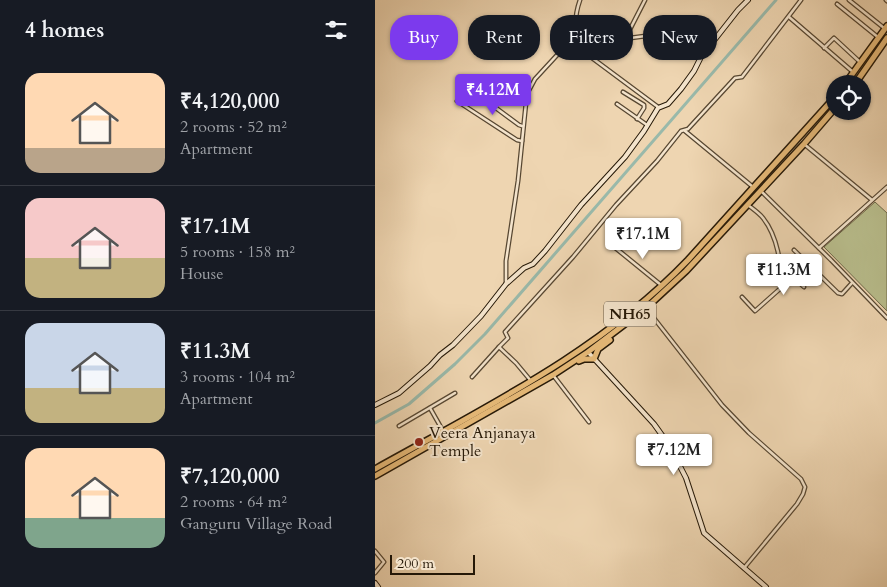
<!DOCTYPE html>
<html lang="en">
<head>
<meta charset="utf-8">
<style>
	body { margin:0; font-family:Cardo,serif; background:#20242c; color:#f1f3f6; height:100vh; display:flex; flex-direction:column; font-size:19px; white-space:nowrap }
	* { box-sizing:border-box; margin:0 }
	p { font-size:16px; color:#9ea1a6 }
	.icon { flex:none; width:28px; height:28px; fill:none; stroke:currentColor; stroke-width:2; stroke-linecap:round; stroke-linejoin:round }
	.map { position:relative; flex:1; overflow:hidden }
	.drawer { display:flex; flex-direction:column; background:#171b24; width:375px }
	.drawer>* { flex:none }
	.hud { position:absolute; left:15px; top:15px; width:421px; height:45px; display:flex; gap:10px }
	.fabs { position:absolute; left:451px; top:75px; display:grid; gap:10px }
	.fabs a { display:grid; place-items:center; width:45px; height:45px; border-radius:50%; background:#171b24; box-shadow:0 1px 4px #0004; font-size:25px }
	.scale { position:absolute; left:15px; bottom:12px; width:85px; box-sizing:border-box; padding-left:5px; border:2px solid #251807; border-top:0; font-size:14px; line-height:18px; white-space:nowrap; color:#251807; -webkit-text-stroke:4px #f4e4cc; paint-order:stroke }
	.price { position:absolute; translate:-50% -42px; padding:0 11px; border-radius:5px; background:#fff; color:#222; font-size:16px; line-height:32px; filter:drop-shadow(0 1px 2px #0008) }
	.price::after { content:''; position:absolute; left:50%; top:30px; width:15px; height:11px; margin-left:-8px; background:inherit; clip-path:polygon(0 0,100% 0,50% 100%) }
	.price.active { background:#7c3aed; color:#fff }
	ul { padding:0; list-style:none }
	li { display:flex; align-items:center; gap:15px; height:125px; padding:0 25px }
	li+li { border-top:1px solid #363941 }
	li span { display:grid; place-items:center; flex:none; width:140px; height:100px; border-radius:15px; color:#555 }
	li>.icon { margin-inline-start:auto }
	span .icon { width:60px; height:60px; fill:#fffc; stroke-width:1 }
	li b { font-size:21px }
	h2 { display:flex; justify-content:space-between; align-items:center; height:60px; padding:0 25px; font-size:21px }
	.chip { padding:0 18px; border-radius:20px; background:#171b24; box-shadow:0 1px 4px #0004; font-size:18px; line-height:45px }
	.chip.active { background:#7c3aed; color:#fff }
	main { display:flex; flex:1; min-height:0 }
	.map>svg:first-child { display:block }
	.green { fill:#b8bd8c; stroke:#6e6a4a }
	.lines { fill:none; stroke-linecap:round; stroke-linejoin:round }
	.canal { stroke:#99b9aa; stroke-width:3 }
	.street-casing { stroke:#574732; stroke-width:5 }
	.secondary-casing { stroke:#251807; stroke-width:6 }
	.highway-casing { stroke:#251807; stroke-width:8 }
	.street { stroke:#f4e4cc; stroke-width:2.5 }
	.secondary { stroke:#f4e4cc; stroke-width:4 }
	.highway { stroke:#e7ba78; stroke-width:5 }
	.poi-dot { fill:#8f2418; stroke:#f4e4cc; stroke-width:2 }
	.labels { text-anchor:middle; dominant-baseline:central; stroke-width:4; stroke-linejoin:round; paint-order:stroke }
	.shield { fill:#f4e4cc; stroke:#635542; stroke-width:1 }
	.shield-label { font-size:15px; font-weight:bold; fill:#251807 }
	.poi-label { font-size:16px; fill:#251807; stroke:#f4e4cc; text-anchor:start }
</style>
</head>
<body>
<main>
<section class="drawer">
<h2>4 homes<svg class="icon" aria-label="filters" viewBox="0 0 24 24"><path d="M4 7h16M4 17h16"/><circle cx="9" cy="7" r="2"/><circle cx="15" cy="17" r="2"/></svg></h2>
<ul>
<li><span style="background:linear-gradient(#ffd9b3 75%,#b9a48a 0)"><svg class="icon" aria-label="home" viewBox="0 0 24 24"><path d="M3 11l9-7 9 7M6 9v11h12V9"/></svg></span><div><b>₹4,120,000</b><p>2 rooms · 52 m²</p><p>Apartment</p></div></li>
<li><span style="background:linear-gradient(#f6c9c9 60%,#c2b280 0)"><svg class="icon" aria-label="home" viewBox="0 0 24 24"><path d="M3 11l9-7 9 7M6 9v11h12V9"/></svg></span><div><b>₹17.1M</b><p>5 rooms · 158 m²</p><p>House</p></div></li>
<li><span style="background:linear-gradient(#c9d6e8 65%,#c2b280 0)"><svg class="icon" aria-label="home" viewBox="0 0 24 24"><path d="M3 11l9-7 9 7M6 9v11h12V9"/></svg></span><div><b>₹11.3M</b><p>3 rooms · 104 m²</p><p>Apartment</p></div></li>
<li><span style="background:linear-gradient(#ffd9b3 70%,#7fa58c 0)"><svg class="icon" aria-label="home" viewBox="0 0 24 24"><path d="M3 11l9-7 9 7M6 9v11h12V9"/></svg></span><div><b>₹7,120,000</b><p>2 rooms · 64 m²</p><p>Ganguru Village Road</p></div></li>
</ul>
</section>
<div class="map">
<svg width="512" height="587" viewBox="0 0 512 587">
	<rect width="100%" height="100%" fill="#eed5b1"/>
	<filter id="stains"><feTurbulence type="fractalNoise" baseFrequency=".004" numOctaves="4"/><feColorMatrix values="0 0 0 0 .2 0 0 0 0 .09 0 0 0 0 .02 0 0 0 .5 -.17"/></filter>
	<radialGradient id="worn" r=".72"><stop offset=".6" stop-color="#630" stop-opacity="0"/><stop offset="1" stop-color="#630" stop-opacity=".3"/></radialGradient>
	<!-- green -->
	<path class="green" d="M500 202 512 213V311L449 247Z"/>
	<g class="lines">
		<!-- canal -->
		<path class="canal" d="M0 423 34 404 80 364 110 334 401 0"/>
		<defs>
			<g id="street">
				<path d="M205 0C199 17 199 36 209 52L283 107"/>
				<path d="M474 0 509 28"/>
				<path d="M511 0 512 1"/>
				<path d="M462 4 504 38"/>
				<path d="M414 17 478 72"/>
				<path d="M250 39 270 0"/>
				<path d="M449 48 459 38 486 63"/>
				<path d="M94 88 144 125 147 126"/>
				<path d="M248 92 269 105V108L262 119"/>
				<path d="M82 101 142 140 147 141"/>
				<path d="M242 104 272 125"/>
				<path d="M310 131 378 187"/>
				<path d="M429 144 497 200"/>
				<path d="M386 191 456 260 512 318"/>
				<path d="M238 246 286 285"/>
				<path d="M444 248 512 187"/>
				<path d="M419 250 463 293 467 294 477 283"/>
				<path d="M406 266 429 287"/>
				<path d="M131 284V261L143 181 151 103 153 92 160 79 184 53 203 43 210 44 293 33 317 25"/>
				<path d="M367 297 380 311 407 287C406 264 403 237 388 218 384 213 378 209 373 205"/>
				<path d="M271 308 347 405 374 433 426 479 430 487 428 494 422 504 369 568"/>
				<path d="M178 375 214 422"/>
				<path d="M97 377 124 347"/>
				<path d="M156 381 141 363 124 347 133 338 130 332 198 257 241 205 282 161 306 131 313 129 360 78 367 77 426 0"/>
				<path d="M55 408 68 431"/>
				<path d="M24 426 80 393"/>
				<path d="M0 551 9 562 0 573"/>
			</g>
			<g id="secondary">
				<path d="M213 352 279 424 294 445 311 478 329 533 391 587"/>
				<path d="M0 405 24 393 55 366 65 355 78 345 106 316 131 284 149 268 158 264 170 251 206 205 250 157 269 131 283 108 293 104 306 89 319 71 326 57 363 10 373 0"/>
				<path d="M0 583 3 587"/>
			</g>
			<g id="highway">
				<path d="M470 84 512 26"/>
				<path d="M480 84 512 38"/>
				<path d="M204 361 209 359H219L223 349 235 340"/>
				<path d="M0 469C109 408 225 352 313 260L460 97"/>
				<path d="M0 476 178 375 213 352 271 308 311 271 429 144 460 108"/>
			</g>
		</defs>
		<!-- street casing -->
		<use href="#street" class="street-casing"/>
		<!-- secondary casing -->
		<use href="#secondary" class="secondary-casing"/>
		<!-- highway casing -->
		<use href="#highway" class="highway-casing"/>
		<!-- street -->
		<use href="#street" class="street"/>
		<!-- secondary -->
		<use href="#secondary" class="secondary"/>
		<!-- highway -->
		<use href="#highway" class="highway"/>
	</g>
	<!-- markers -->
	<circle class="poi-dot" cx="44" cy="442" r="5"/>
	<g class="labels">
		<!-- shield labels -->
		<rect class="shield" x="229" y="301.5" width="52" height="25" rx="4"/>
		<g class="shield-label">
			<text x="255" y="314">NH65</text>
		</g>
		<!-- poi labels -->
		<g class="poi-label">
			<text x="54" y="433">Veera Anjanaya<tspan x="54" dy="18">Temple</tspan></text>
		</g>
	</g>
	<rect width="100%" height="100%" filter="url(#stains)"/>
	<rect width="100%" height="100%" fill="url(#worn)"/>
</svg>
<div class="fabs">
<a><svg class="icon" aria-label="locate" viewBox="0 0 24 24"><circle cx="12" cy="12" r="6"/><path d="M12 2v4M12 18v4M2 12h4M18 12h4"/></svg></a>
</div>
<div class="scale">200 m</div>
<b class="price active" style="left:118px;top:116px">₹4.12M</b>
<b class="price" style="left:268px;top:260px">₹17.1M</b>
<b class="price" style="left:409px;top:296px">₹11.3M</b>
<b class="price" style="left:299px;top:476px">₹7.12M</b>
<div class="hud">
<a class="chip active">Buy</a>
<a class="chip">Rent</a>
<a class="chip">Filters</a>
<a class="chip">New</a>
</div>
</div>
</main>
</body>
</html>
